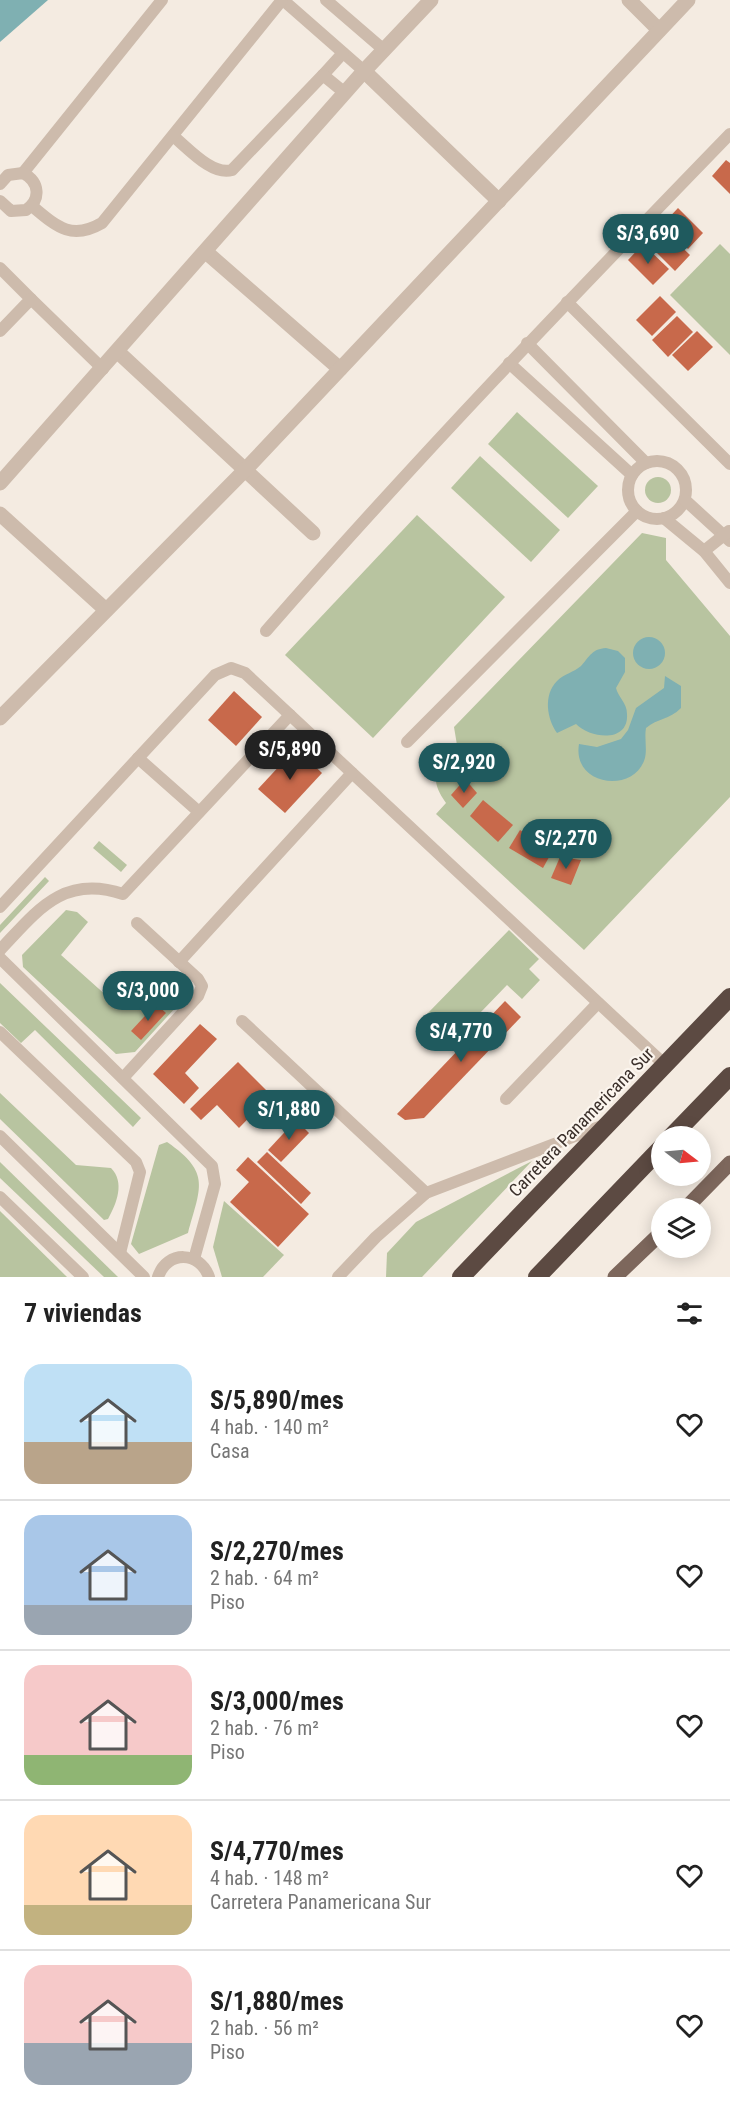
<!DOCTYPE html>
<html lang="es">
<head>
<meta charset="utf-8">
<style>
	body { margin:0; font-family:"Roboto Condensed",sans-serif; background:#f6f6f6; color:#222; height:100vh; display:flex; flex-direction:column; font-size:22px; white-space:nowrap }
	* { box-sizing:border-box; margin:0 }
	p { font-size:20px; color:#767676 }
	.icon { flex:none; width:33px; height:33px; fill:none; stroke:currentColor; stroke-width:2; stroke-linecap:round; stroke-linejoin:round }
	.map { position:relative; height:1277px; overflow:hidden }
	.side { display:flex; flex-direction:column; background:#fff; flex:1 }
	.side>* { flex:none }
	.needle { width:39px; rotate:106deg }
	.fabs { position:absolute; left:651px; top:1126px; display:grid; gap:12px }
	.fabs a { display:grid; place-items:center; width:60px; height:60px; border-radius:50%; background:#fff; box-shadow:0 3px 15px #0003; font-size:30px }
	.price { position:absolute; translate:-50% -51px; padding:0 14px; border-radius:21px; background:#1f5a5e; color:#fff; font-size:20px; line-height:39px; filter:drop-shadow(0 2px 3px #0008) }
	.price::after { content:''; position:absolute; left:50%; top:36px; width:18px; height:14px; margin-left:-9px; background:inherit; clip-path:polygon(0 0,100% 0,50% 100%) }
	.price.current { background:#222; color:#fff }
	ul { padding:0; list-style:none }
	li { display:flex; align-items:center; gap:18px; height:150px; padding:0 24px }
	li+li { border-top:2px solid #e0e0e0 }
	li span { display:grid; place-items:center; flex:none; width:168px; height:120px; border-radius:18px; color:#555 }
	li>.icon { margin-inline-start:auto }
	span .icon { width:72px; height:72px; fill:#fffc; stroke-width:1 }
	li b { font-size:26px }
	h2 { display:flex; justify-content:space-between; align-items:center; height:72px; padding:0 24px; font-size:26px }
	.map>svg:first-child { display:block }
	.green { fill:#b8c4a0 }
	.water { fill:#7fb0b2 }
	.building { fill:#c8694b }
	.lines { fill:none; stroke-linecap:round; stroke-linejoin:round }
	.service { stroke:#cdbbac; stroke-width:12 }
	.minor { stroke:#cdbbac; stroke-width:15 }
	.primary { stroke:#7d675c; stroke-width:15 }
	.motorway { stroke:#5c4a42; stroke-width:18 }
	.labels { text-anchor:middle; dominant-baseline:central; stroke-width:4.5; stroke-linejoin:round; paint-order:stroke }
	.street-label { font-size:18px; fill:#3b302b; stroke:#fbf5ee }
</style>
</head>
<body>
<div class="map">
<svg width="730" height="1277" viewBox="0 0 730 1277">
	<rect width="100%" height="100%" fill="#f4ebe1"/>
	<!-- green -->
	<g class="green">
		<path d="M720 244 730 254V355L670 295Z"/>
		<path d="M517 412 598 486 568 518 488 444Z"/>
		<path d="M480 456 560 530 531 562 451 488Z"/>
		<circle cx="658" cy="490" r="13"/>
		<path d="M417 515 505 597 373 738 285 655Z"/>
		<path d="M642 533 666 538V560L730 636V797L584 950 436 814 446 803C427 777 437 766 457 745L454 727Z"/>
		<path d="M99 841 127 865 121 872 93 848Z"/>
		<path d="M45 877 49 881 0 933V925Z"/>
		<path d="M66 910 77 912 88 922 61 955 108 997 121 983 130 991 144 975 160 973 179 992 176 1007 135 1052 116 1054 23 967 22 955Z"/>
		<path d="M509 930 539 959 529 969 540 980 522 999 507 985 454 1040 427 1014Z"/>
		<path d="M0 983 141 1118 133 1127 35 1030 21 1043 0 1023Z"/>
		<path d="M0 1093 76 1165 111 1168C125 1182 117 1203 108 1219L104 1220 0 1119Z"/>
		<path d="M167 1142C212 1173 200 1188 188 1233L139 1254 131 1244 159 1145Z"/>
		<path d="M532 1161 422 1277H386L387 1253 416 1222Z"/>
		<path d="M0 1162 118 1277H104L0 1178Z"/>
		<path d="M224 1201 284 1255 263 1277H222L213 1247Z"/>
		<path d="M0 1211 67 1277H0Z"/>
	</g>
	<!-- water -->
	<g class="water">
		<path d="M0 0H48L0 42Z"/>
		<circle cx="649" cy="653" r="16"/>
		<path d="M606 648 618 651 625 658V672L616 688C618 697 627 703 627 714 629 743 591 739 576 724L557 733C547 719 543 695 557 681 564 674 574 672 581 666 590 656 592 649 606 648Z"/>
		<path d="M665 676 681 686V708C669 720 658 718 646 728 644 739 648 751 644 761 631 794 572 785 579 744L597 747 621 739 628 730 636 708 664 688Z"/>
	</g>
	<!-- building -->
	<g class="building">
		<path d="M726 160 730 163V194L712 176Z"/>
		<path d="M678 208 703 233 688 249 663 224Z"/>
		<path d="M665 231 690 255 675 271 650 246Z"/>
		<path d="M643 244 669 269 653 285 628 260Z"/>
		<path d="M660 296 676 312 652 336 636 320Z"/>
		<path d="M677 316 693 332 668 357 652 340Z"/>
		<path d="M697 331 713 347 688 371 672 355Z"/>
		<path d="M234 691 262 717 236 746 208 720Z"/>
		<path d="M296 748 322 773 285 813 258 789Z"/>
		<path d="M465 779 477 793 463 808 451 795Z"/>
		<path d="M483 800 513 825 498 842 470 816Z"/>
		<path d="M520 830 553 850 543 868 509 848Z"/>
		<path d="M560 857 581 860 571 885 551 878Z"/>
		<path d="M505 1001 521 1017 424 1118 405 1120 397 1114Z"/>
		<path d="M156 1004 166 1013 141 1040 131 1031Z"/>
		<path d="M200 1024 217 1039 185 1073 199 1088 184 1104 153 1074Z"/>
		<path d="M238 1062 271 1095 239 1128 217 1105 201 1120 190 1109Z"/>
		<path d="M296 1120 309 1133 281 1162 268 1150Z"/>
		<path d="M267 1152 311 1193 301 1204 257 1162Z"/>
		<path d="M248 1157 309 1214 278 1247 230 1202 249 1182 236 1170Z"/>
	</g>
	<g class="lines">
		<!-- service -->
		<g class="service">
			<path d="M283 0 364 71"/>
			<path d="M326 0 384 50"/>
			<path d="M323 75 343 53"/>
			<path d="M173 136C188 148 212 176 232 170L323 75 345 93"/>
			<path d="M23 173 162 0"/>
			<path d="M0 184 8 175 23 173C40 182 41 200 26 210L11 211 0 201"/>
			<path d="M32 206C56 226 71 241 102 223L282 0"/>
			<path d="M0 268 31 299 0 331"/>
			<path d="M31 299 103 369"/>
			<path d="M567 302 730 464"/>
			<path d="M527 343 646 463"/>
			<path d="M509 363 632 475"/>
			<circle cx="657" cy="490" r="29"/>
			<path d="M685 500 730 541"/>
			<path d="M664 518 704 551 730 583"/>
			<path d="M704 551 729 531"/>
			<path d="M266 631C415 460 572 297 730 134"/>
			<path d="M407 742 637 511"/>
			<path d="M138 758 199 812"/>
			<path d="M0 907 215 675 231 668 245 673 665 1065"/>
			<path d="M0 950C37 911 63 874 123 894L290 715"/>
			<path d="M0 958 212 1166 215 1184 194 1259"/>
			<path d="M179 962 352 773"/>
			<path d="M242 1021 426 1193"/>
			<path d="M0 1032 136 1162 140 1172 120 1253"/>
			<path d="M123 1078 198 996 202 986 198 979 137 923"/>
			<path d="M506 1099 598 1003"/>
			<path d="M0 1136 144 1277"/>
			<path d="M0 1197 83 1277"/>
			<path d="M158 1277C167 1250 200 1251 209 1277"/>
			<path d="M338 1277 376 1237 426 1193 604 1125"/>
		</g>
		<!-- minor -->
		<g class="minor">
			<path d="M629 0 659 30"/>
			<path d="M364 71 499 201"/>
			<path d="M206 252 340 369"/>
			<path d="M118 352 313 533"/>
			<path d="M0 483 364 71 431 0"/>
			<path d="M0 514 106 610"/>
			<path d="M0 718 245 470 688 0"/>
		</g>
		<!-- primary -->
		<g class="primary">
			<path d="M685 1209 730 1163"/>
			<path d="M615 1277 662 1232"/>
		</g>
		<!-- motorway -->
		<g class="motorway">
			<path d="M671 1137 730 1076"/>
			<path d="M461 1277 730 997"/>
			<path d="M537 1277 662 1147"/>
		</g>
	</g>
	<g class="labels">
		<!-- street labels -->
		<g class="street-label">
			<text transform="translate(581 1122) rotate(-46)">Carretera Panamericana Sur</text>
		</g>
	</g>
</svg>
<div class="fabs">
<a><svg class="needle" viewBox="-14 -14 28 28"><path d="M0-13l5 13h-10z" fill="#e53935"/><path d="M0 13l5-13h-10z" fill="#767676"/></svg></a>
<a><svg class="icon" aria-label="layers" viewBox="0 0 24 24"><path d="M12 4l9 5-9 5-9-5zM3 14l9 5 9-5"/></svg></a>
</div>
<b class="price" style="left:648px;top:265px">S/3,690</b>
<b class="price current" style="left:290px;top:781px">S/5,890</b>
<b class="price" style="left:464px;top:794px">S/2,920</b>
<b class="price" style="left:566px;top:870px">S/2,270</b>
<b class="price" style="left:148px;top:1022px">S/3,000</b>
<b class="price" style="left:461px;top:1063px">S/4,770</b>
<b class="price" style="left:289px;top:1141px">S/1,880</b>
</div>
<section class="side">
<h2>7 viviendas<svg class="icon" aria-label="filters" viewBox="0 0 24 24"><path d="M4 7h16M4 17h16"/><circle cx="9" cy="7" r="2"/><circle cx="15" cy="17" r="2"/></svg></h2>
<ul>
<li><span style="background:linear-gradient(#bfe0f5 65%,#b9a48a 0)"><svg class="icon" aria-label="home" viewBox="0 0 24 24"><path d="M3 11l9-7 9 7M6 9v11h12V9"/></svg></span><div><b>S/5,890/mes</b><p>4 hab. · 140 m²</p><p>Casa</p></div><svg class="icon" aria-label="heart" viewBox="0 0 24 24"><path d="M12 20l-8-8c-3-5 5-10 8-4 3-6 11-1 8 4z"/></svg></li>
<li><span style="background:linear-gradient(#a9c7e8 75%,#9aa5b1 0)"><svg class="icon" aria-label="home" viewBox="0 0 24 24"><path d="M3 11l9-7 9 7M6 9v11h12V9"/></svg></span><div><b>S/2,270/mes</b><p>2 hab. · 64 m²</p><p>Piso</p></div><svg class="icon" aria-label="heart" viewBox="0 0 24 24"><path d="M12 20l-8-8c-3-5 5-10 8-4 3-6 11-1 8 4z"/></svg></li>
<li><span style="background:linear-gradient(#f6c9c9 75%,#8fb573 0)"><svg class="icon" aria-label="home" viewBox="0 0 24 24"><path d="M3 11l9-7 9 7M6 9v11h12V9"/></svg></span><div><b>S/3,000/mes</b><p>2 hab. · 76 m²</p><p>Piso</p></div><svg class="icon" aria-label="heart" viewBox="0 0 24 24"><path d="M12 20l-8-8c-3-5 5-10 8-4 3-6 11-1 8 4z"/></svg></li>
<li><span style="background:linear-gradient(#ffd9b3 75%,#c2b280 0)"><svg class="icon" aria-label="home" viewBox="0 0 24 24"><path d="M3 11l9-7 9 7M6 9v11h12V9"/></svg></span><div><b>S/4,770/mes</b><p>4 hab. · 148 m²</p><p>Carretera Panamericana Sur</p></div><svg class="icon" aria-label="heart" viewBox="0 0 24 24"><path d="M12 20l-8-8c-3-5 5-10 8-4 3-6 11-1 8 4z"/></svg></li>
<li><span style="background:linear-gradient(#f6c9c9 65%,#9aa5b1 0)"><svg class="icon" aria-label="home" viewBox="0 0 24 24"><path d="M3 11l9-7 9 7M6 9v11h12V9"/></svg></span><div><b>S/1,880/mes</b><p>2 hab. · 56 m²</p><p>Piso</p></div><svg class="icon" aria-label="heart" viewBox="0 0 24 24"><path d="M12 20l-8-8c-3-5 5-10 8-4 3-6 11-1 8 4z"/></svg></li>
</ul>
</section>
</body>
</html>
